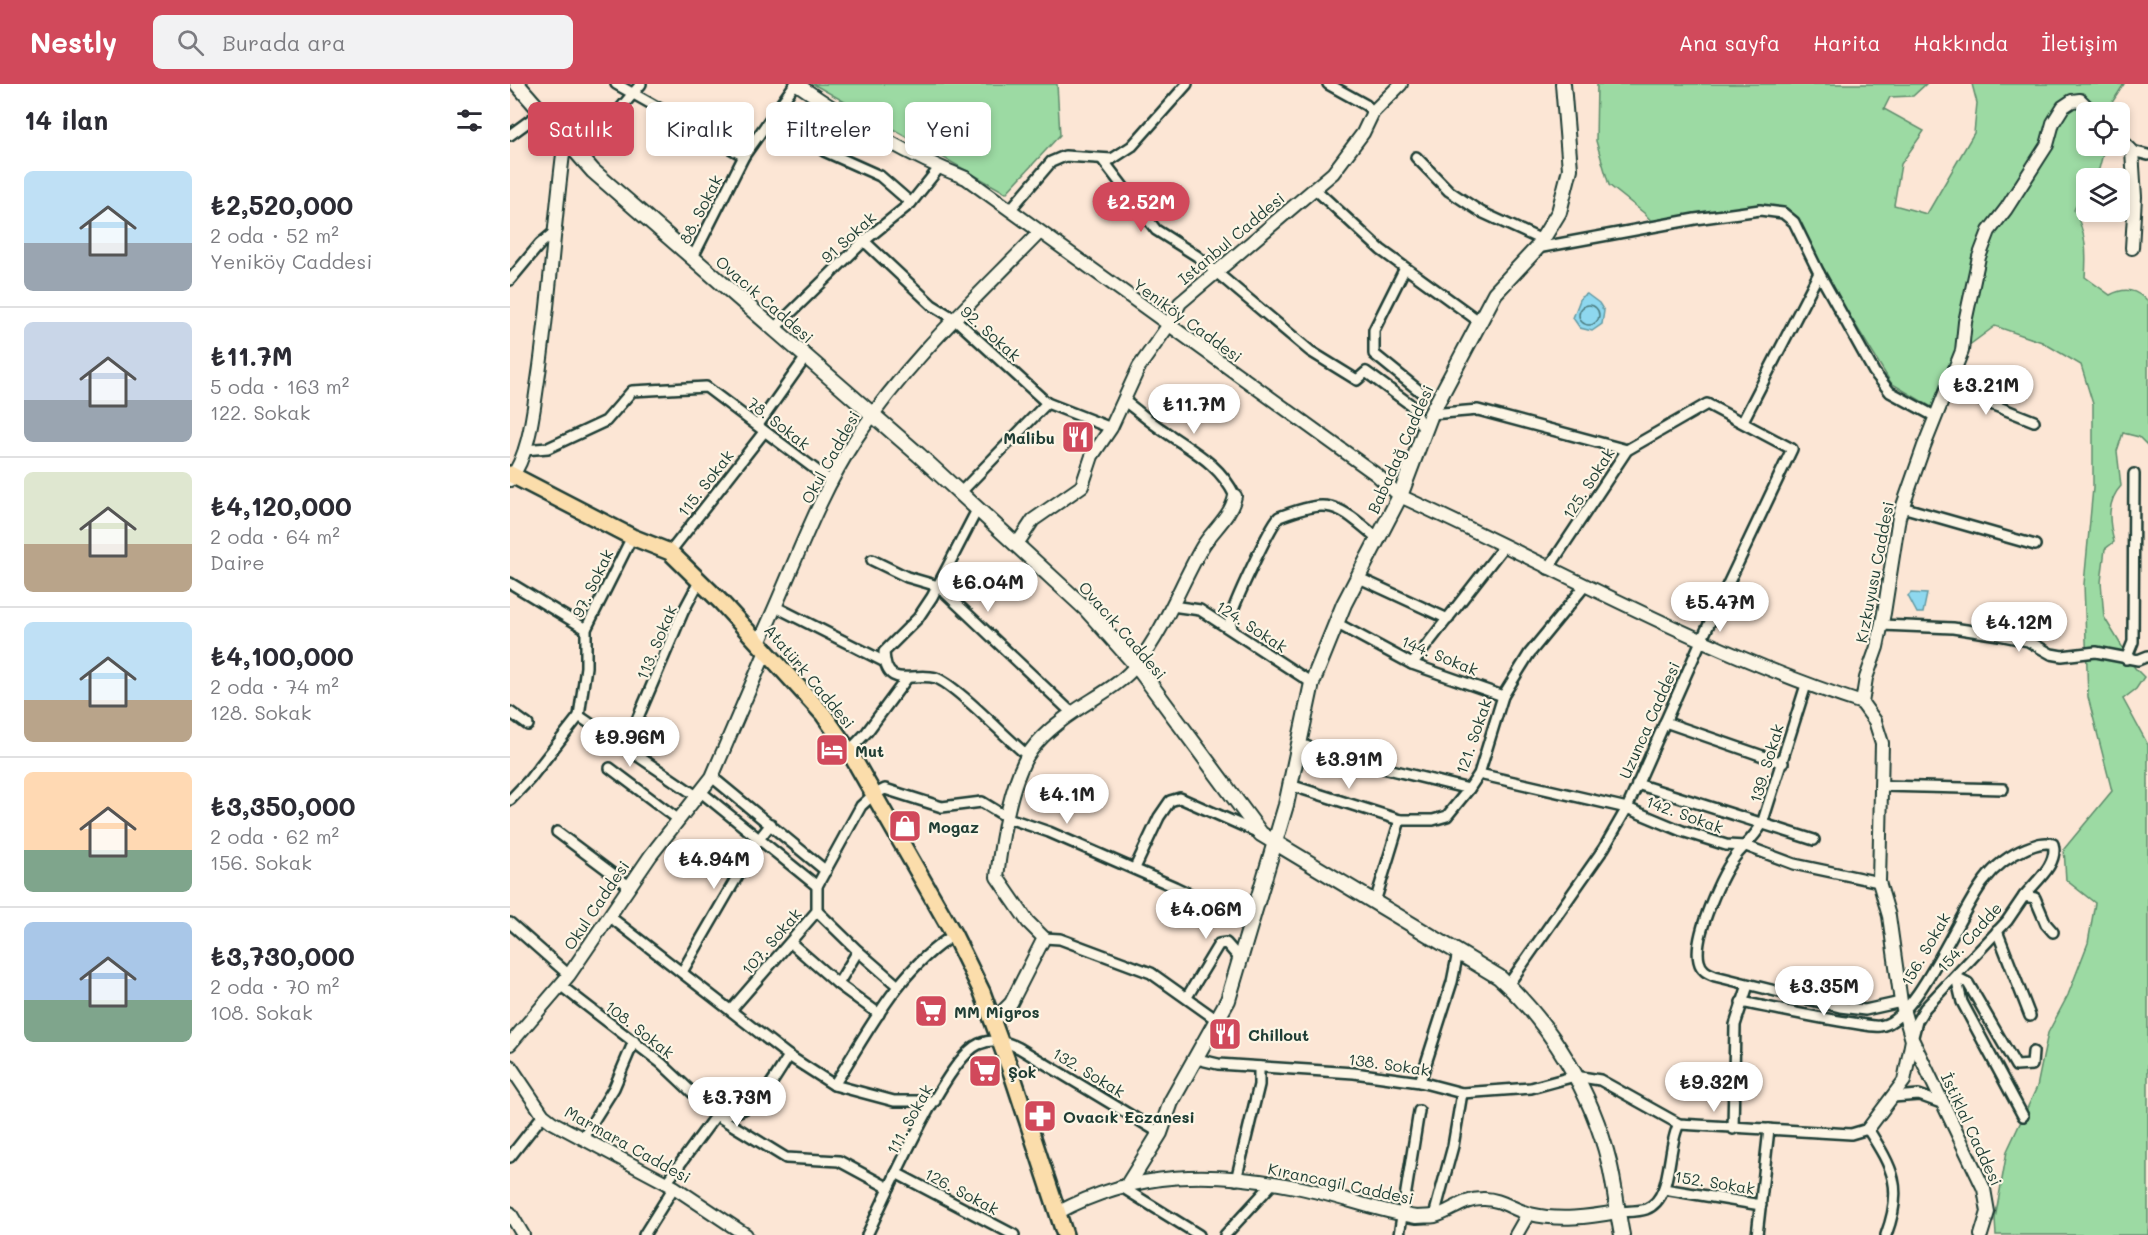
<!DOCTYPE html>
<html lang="tr">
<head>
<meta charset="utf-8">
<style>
	body { margin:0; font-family:Mali,sans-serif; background:#f2f2f3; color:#2b2b33; height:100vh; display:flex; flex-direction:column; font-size:22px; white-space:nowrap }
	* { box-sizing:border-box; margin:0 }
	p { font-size:20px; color:#7c7c81 }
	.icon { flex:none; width:33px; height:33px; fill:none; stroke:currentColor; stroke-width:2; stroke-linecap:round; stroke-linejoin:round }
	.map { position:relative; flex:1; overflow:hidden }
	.details { display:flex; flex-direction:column; background:#fff; width:510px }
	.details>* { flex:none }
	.hud { position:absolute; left:18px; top:18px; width:570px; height:54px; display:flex; gap:12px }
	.fabs { position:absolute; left:1566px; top:18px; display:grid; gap:12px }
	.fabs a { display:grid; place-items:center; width:54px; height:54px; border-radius:9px; background:#fff; box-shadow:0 3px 9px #0003; font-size:30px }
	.price { position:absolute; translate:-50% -51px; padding:0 14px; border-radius:21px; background:#fff; color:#222; font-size:20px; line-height:39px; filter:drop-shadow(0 2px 3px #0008) }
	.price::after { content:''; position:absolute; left:50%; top:36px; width:18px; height:14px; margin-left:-9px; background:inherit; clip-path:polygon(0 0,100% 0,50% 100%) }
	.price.selected { background:#d1495b; color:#fff }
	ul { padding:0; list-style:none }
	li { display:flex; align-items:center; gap:18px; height:150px; padding:0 24px }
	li+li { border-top:2px solid #e1e1e2 }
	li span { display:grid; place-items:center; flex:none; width:168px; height:120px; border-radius:9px; color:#555 }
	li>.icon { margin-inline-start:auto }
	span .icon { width:72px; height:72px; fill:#fffc; stroke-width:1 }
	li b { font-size:26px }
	h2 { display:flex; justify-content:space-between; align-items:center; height:72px; padding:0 24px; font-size:26px }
	.tag { padding:0 21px; border-radius:9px; background:#fff; box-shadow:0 3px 9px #0003; font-size:21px; line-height:54px }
	.tag.selected { background:#d1495b; color:#fff }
	header { display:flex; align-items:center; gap:36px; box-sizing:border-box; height:84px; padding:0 30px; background:#d1495b; color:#fff }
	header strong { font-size:28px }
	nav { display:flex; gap:33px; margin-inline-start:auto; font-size:21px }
	.search { width:420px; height:54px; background:#f2f2f3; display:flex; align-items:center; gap:15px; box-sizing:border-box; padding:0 21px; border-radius:9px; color:#7c7c81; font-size:22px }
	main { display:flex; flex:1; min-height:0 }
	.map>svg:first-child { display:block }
	.green { fill:#9cdaa3; stroke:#5e8c6c; stroke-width:1.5 }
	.water { fill:#8ed8ef; stroke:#629aa4; stroke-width:1.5 }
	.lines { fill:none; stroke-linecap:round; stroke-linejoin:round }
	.shore { stroke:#4b7b7f; stroke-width:1.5 }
	.minor-casing { stroke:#1f3d34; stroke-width:14 }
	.tertiary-casing { stroke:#1f3d34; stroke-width:16 }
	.secondary-casing { stroke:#1f3d34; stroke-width:18 }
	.primary-casing { stroke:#1f3d34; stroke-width:20 }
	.minor { stroke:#fcf5e5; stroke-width:9 }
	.tertiary { stroke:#fcf5e5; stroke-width:12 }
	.secondary { stroke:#fcf5e5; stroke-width:14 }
	.primary { stroke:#fbddab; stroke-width:15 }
	.labels { text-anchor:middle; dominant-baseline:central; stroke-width:4.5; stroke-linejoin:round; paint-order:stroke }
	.street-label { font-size:16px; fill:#1f3d34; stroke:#fcf5e5 }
	.poi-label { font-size:16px; font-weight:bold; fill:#1f3d34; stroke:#fcf5e5; text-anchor:start }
</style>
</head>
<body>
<header>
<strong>Nestly</strong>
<div class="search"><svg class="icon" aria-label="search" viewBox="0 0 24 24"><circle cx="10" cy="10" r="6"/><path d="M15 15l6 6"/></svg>Burada ara</div>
<nav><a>Ana sayfa</a><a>Harita</a><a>Hakkında</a><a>İletişim</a></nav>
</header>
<main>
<section class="details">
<h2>14 ilan<svg class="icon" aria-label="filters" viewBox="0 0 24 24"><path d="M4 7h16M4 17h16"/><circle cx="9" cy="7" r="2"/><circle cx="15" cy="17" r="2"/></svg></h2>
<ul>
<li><span style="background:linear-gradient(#bfe0f5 60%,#9aa5b1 0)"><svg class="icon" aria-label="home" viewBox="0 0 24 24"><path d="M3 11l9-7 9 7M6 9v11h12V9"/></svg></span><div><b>₺2,520,000</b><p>2 oda · 52 m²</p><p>Yeniköy Caddesi</p></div></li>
<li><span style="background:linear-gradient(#c9d6e8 65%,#9aa5b1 0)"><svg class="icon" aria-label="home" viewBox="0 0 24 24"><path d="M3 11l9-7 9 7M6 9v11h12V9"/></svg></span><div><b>₺11.7M</b><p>5 oda · 163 m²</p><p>122. Sokak</p></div></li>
<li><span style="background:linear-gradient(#dfe7d0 60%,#b9a48a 0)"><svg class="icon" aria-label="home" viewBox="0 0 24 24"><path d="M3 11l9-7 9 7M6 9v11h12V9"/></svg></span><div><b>₺4,120,000</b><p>2 oda · 64 m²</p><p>Daire</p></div></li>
<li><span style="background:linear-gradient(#bfe0f5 65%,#b9a48a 0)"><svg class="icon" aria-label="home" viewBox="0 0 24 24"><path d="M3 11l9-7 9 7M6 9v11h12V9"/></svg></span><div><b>₺4,100,000</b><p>2 oda · 74 m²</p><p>128. Sokak</p></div></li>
<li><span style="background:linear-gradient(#ffd9b3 65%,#7fa58c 0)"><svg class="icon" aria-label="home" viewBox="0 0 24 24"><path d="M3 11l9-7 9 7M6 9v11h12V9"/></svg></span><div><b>₺3,350,000</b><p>2 oda · 62 m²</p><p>156. Sokak</p></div></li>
<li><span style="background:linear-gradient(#a9c7e8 65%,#7fa58c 0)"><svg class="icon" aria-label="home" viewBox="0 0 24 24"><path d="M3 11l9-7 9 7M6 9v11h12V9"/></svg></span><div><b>₺3,730,000</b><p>2 oda · 70 m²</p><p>108. Sokak</p></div></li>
</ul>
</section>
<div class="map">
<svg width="1638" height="1151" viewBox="0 0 1638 1151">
	<rect width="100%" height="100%" fill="#fce6d5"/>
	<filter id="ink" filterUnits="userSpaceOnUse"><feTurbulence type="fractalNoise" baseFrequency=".0167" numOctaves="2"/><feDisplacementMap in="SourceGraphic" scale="12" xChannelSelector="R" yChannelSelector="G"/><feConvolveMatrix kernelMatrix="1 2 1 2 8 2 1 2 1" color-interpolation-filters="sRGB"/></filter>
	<g filter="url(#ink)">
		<!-- green -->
		<g class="green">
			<path d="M303 0H547L550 51 496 109Z"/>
			<path d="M1087 0H1416L1403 12 1380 13 1374 25 1414 47 1391 80 1384 121 1417 130 1464 49 1467 19 1462 0H1614L1596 28H1576V62H1595L1589 85 1581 94H1576V101L1564 126C1576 149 1577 167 1575 193L1600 211C1615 203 1626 205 1638 218V362L1629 353 1613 349 1607 367 1611 402C1596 418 1599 438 1604 458L1595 465 1591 498 1594 533 1625 584 1634 593 1626 605 1613 615 1638 661V1151H1486L1485 1135 1497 1067 1527 1003 1538 949 1558 911 1578 859 1585 819 1556 796 1554 765 1602 707 1578 613 1574 500 1583 404V320L1571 281 1532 258 1485 242 1446 271 1423 324 1381 299 1345 240 1309 189 1284 139 1261 127 1145 141 1134 129 1099 101 1086 57Z"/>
		</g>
		<!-- water -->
		<g class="water">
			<path d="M1077 210 1089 219 1094 227 1092 240 1082 247 1070 244 1063 234 1071 213Z"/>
			<path d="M1401 509 1417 510 1413 529H1407L1398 512Z"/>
		</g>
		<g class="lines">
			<!-- shore -->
			<circle class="shore" cx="1079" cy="231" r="10"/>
			<defs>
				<g id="minor">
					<path d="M106 0 234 72"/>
					<path d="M818 0 856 21 863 28"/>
					<path d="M267 26 314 67 370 92 401 119"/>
					<path d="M0 51 33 27"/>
					<path d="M1622 67 1638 71"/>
					<path d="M67 69 89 50 131 0"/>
					<path d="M906 73 939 107 971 128 1032 156"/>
					<path d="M592 75 646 146 687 172 800 267 847 296 856 288 901 321 915 349"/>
					<path d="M805 105 871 166 970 238"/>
					<path d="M500 126 541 78 555 72 602 75 622 62 677 0"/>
					<path d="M354 157 422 221 445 235 537 319 601 344"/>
					<path d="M1027 164 1185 135 1250 126 1273 129 1284 138 1309 189 1364 288 1380 308 1426 333"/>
					<path d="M182 175 234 72 285 0"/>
					<path d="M895 184 864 246V270L912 309"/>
					<path d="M0 196 30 160 47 146"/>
					<path d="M264 245 354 157 401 119 429 84"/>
					<path d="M1438 303 1524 337"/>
					<path d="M613 316C627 326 640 338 654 347 682 367 709 379 725 412"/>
					<path d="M921 330 968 326 1117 366"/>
					<path d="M1233 337 1309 189"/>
					<path d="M248 341 296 273"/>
					<path d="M14 366 38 364 96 337 122 307 196 303 322 398"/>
					<path d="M451 408 537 319"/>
					<path d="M1392 423 1525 461"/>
					<path d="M468 424 422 513 408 534 374 568C376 608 402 587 426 594 446 601 497 655 518 672"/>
					<path d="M160 468 254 348"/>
					<path d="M362 476 397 493 428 502 562 629"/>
					<path d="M847 493 938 535"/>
					<path d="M0 499 76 545"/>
					<path d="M662 522 690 526 802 599"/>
					<path d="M266 523 375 578"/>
					<path d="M826 539 902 580 993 612"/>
					<path d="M1372 541 1443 544 1489 551 1518 557 1541 570 1552 572 1586 568 1628 576 1638 572"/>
					<path d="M722 545C722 543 720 538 720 536 722 523 760 442 769 433 820 414 826 419 867 454"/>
					<path d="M1616 575 1623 558 1624 390"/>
					<path d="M902 580 994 462"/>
					<path d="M1296 601 1252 740C1245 752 1237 759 1228 769 1212 788 1183 853 1189 877 1191 886 1197 889 1205 892L1330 923 1355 926 1391 918"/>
					<path d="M0 628 18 641"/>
					<path d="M69 632 188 713"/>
					<path d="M1155 638 1273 679"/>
					<path d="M788 659 820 671 959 705"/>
					<path d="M115 664 173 528 190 496"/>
					<path d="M339 667 357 648 397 594"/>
					<path d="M100 684 169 736"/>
					<path d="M969 690 1117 724 1172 747 1216 761 1236 762 1284 780 1369 798"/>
					<path d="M202 693 316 787"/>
					<path d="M1127 700 1304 756"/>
					<path d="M780 701 890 736"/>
					<path d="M1373 702 1493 705"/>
					<path d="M191 708 307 802"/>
					<path d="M0 716 19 696 69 632 76 583V545L122 453"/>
					<path d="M47 748 119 802"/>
					<path d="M625 784 649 733 660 717 670 714 749 749"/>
					<path d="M865 818 890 736H923L937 732 959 705 969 690 993 612 1019 570 1074 503"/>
					<path d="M307 827 348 867 388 902"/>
					<path d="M99 832 279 972 324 1001 384 1017H425"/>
					<path d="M0 839 59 891"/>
					<path d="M1487 847 1520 932"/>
					<path d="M534 854 550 855 641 889 707 936"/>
					<path d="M281 859 328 900 369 930"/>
					<path d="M172 888 249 755 261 740"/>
					<path d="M1446 893 1452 918 1513 1032"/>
					<path d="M1446 893 1458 899 1506 982 1522 981 1523 968"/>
					<path d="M328 900 348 867"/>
					<path d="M50 901 151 979 206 1031 276 1074 329 1077 379 1104"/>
					<path d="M998 901 1094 764 1117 724 1191 557 1282 365 1197 320 1117 366 1038 485"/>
					<path d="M677 913 709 860 716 859 731 876"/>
					<path d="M1231 918C1268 925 1305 934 1343 939 1351 940 1362 943 1370 942 1407 938 1450 826 1474 797 1485 782 1500 771 1517 764 1525 761 1534 757 1543 760 1549 780 1525 798 1514 812"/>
					<path d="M221 926 307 827V802L351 722 363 711 375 705 432 723 472 718 498 734 539 748 665 803 711 825 740 844"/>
					<path d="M1402 956 1407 937 1415 924 1497 837 1514 812 1525 814 1536 840 1543 848"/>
					<path d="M687 975 708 980 844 989 910 998 952 1009 1021 1004 1065 992 1090 996 1169 1040 1341 1050 1358 1045C1383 1085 1394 1103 1376 1151"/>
					<path d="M910 998 942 898 948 868"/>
					<path d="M324 1001C358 948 389 884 444 851"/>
					<path d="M1383 1013 1409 1011 1431 1019"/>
					<path d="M1223 1045 1225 941 1238 901"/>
					<path d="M72 1055 104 1004 124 957"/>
					<path d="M0 1073 33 1031"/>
					<path d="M386 1089 504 1151"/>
					<path d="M726 1096 749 1001V983"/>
					<path d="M156 1099 206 1031C248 1030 258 1004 279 972"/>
					<path d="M610 1102 689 1151"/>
					<path d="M1154 1105 1251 1121"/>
					<path d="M1107 1128C1116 1127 1128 1128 1136 1125 1164 1114 1156 1064 1169 1040"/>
					<path d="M924 1132 943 1062 952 1009"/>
					<path d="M134 1151 164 1103"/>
					<path d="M357 1151C375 1114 435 975 469 960 484 954 495 957 509 964L650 1049"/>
					<path d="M715 1151 763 1099"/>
					<path d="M889 1151 909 1027"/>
					<path d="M1247 1151 1259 1045"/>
				</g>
				<g id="tertiary">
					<path d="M287 0C337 35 399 72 456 94L867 391 890 412C1044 482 1191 567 1352 619"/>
					<path d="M1610 55 1622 67 1625 113 1622 164"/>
					<path d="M0 396C20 369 23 328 28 296 40 216 44 135 55 55"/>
					<path d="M507 460 523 436 572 402 582 372 601 344 629 283 658 242 670 219 823 89 853 49 863 28 891 0"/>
					<path d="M249 559C281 491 306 415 347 353 398 276 466 214 529 149"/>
					<path d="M484 936 501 919 534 854 518 838 487 793C491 758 499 709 514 678 524 657 547 639 565 627 585 613 612 600 627 580 654 546 670 502 691 465 701 447 721 433 725 412"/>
					<path d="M1403 957 1474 1105 1478 1128 1471 1151"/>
					<path d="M0 960 59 891 141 771 202 693 256 567"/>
					<path d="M0 982 33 1031 42 1038 164 1103 236 1151"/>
					<path d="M1358 1045 1394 997 1402 956 1391 918 1379 832 1369 798 1372 659 1365 637 1352 619 1356 594 1367 563 1374 529 1389 433 1414 362 1452 267 1455 238 1469 173 1479 147 1496 125 1537 61 1543 39 1553 23 1562 17 1570 16 1582 28"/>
					<path d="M0 1129 13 1151"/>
					<path d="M547 1129C626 1086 704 1086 791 1104 830 1112 867 1127 906 1133 912 1132 919 1133 925 1132 941 1128 953 1115 972 1115 990 1114 1003 1126 1020 1130 1049 1137 1079 1133 1107 1128"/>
					<path d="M1006 1151 1018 1130"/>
				</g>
				<g id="secondary">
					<path d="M7 0 83 87 409 371 576 525 626 581 751 750 989 893C1042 941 1082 1009 1099 1078 1105 1102 1107 1127 1112 1151"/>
					<path d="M619 1099 650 1049 661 1018 718 916 776 721 802 599 834 520 890 412 921 330 985 209 1027 164 1049 128 1060 85 1053 0"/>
				</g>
				<path id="primary" d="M0 390 122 453 160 468 211 518 313 630 339 667 444 851 472 908 502 990 555 1151"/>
			</defs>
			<!-- minor casing -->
			<use href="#minor" class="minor-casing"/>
			<!-- tertiary casing -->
			<use href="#tertiary" class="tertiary-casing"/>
			<!-- secondary casing -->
			<use href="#secondary" class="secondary-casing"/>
			<!-- primary casing -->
			<use href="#primary" class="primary-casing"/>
			<!-- minor -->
			<use href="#minor" class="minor"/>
			<!-- tertiary -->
			<use href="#tertiary" class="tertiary"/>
			<!-- secondary -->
			<use href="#secondary" class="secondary"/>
			<!-- primary -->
			<use href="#primary" class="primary"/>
		</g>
	</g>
	<!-- icons -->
	<defs>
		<symbol id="restaurant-square" viewBox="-11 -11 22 22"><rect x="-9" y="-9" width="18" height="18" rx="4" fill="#d1495b" stroke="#fcf5e5"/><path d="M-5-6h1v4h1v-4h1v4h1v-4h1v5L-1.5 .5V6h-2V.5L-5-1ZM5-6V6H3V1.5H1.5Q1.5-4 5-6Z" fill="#fff"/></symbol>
		<symbol id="hotel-square" viewBox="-11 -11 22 22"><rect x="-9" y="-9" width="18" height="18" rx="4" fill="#d1495b" stroke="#fcf5e5"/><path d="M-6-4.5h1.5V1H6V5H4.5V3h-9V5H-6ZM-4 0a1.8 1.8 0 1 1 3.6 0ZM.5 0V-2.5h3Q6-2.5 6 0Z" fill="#fff"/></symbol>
		<symbol id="shop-square" viewBox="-11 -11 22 22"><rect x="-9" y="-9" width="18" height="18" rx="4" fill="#d1495b" stroke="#fcf5e5"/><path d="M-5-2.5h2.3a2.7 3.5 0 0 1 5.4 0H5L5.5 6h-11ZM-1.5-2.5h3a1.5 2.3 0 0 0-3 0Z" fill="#fff"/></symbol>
		<symbol id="supermarket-square" viewBox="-11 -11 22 22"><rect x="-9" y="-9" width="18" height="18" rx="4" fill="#d1495b" stroke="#fcf5e5"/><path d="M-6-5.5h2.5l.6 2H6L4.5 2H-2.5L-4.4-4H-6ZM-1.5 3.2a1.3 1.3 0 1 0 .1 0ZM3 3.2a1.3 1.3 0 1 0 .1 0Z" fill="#fff"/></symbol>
		<symbol id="pharmacy-square" viewBox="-11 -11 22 22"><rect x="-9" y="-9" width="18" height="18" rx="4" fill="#d1495b" stroke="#fcf5e5"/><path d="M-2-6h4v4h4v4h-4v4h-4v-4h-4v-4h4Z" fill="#fff"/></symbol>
	</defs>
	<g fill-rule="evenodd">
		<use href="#restaurant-square" x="549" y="334" width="38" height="38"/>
		<use href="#hotel-square" x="303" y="647" width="38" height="38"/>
		<use href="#shop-square" x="376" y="723" width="38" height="38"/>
		<use href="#supermarket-square" x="402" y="908" width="38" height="38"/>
		<use href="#restaurant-square" x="696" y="931" width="38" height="38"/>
		<use href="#supermarket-square" x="456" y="968" width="38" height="38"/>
		<use href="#pharmacy-square" x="511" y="1013" width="38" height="38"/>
	</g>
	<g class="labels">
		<!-- street labels -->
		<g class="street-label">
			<text transform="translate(190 125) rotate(-63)">88. Sokak</text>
			<text transform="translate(338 153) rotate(-42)">91 Sokak</text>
			<text transform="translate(721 154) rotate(-40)">Istanbul Caddesi</text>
			<text transform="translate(255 215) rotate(41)">Ovacık Caddesi</text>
			<text transform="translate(678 236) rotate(36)">Yeniköy Caddesi</text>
			<text transform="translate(481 249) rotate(42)">92. Sokak</text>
			<text transform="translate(269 339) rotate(38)">78. Sokak</text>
			<text transform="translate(890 365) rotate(-66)">Babadağ Caddesi</text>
			<text transform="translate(320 373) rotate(-61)">Okul Caddesi</text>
			<text transform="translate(195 399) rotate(-52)">115. Sokak</text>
			<text transform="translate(1078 399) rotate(-57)">125. Sokak</text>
			<text transform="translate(1364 488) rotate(-79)">Kızkuyusu Caddesi</text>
			<text transform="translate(82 499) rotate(-64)">97. Sokak</text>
			<text transform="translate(742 542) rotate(33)">124. Sokak</text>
			<text transform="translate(613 546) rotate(49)">Ovacık Caddesi</text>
			<text transform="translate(146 558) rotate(-67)">113. Sokak</text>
			<text transform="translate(930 571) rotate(22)">144. Sokak</text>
			<text transform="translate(300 592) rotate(50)">Atatürk Caddesi</text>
			<text transform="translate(1139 636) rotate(-66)">Uzunca Caddesi</text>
			<text transform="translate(963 652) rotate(-71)">121. Sokak</text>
			<text transform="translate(1256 679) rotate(-73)">139. Sokak</text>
			<text transform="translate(1175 730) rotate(20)">142. Sokak</text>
			<text transform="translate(86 821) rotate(-56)">Okul Caddesi</text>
			<text transform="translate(1459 853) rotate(-48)">154. Cadde</text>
			<text transform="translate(261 857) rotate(-49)">107. Sokak</text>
			<text transform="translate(1415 865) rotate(-60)">156. Sokak</text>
			<text transform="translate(130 945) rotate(38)">108. Sokak</text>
			<text transform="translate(879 980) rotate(8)">138. Sokak</text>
			<text transform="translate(579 988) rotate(31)">132. Sokak</text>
			<text transform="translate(399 1035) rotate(-61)">111. Sokak</text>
			<text transform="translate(1462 1045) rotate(65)">İstiklal Caddesi</text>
			<text transform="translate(118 1060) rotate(29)">Marmara Caddesi</text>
			<text transform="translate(1205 1098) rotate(9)">152. Sokak</text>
			<text transform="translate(831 1099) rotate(12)">Kırancagil Caddesi</text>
			<text transform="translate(452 1107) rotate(28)">126. Sokak</text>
		</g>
		<!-- poi labels -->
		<g class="poi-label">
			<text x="545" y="353" text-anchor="end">Malibu</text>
			<text x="345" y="666">Mut</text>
			<text x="418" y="742">Mogaz</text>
			<text x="444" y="927">MM Migros</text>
			<text x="738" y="950">Chillout</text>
			<text x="498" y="987">Şok</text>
			<text x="553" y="1032">Ovacık Eczanesi</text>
		</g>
	</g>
</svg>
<div class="fabs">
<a><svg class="icon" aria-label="locate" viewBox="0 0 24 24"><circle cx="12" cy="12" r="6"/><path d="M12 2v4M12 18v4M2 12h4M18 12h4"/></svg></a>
<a><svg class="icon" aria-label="layers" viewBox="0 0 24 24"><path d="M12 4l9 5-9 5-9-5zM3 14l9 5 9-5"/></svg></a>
</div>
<b class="price selected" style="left:631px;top:149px">₺2.52M</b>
<b class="price" style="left:1476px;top:332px">₺3.21M</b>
<b class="price" style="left:684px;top:351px">₺11.7M</b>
<b class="price" style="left:478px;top:529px">₺6.04M</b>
<b class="price" style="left:1210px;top:549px">₺5.47M</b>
<b class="price" style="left:1509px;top:569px">₺4.12M</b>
<b class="price" style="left:120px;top:684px">₺9.96M</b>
<b class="price" style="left:839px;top:706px">₺3.91M</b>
<b class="price" style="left:557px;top:741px">₺4.1M</b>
<b class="price" style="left:204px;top:806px">₺4.94M</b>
<b class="price" style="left:696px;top:856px">₺4.06M</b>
<b class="price" style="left:1314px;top:933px">₺3.35M</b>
<b class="price" style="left:1204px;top:1029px">₺9.32M</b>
<b class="price" style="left:227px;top:1044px">₺3.73M</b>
<div class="hud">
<a class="tag selected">Satılık</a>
<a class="tag">Kiralık</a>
<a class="tag">Filtreler</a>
<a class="tag">Yeni</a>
</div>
</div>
</main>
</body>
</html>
